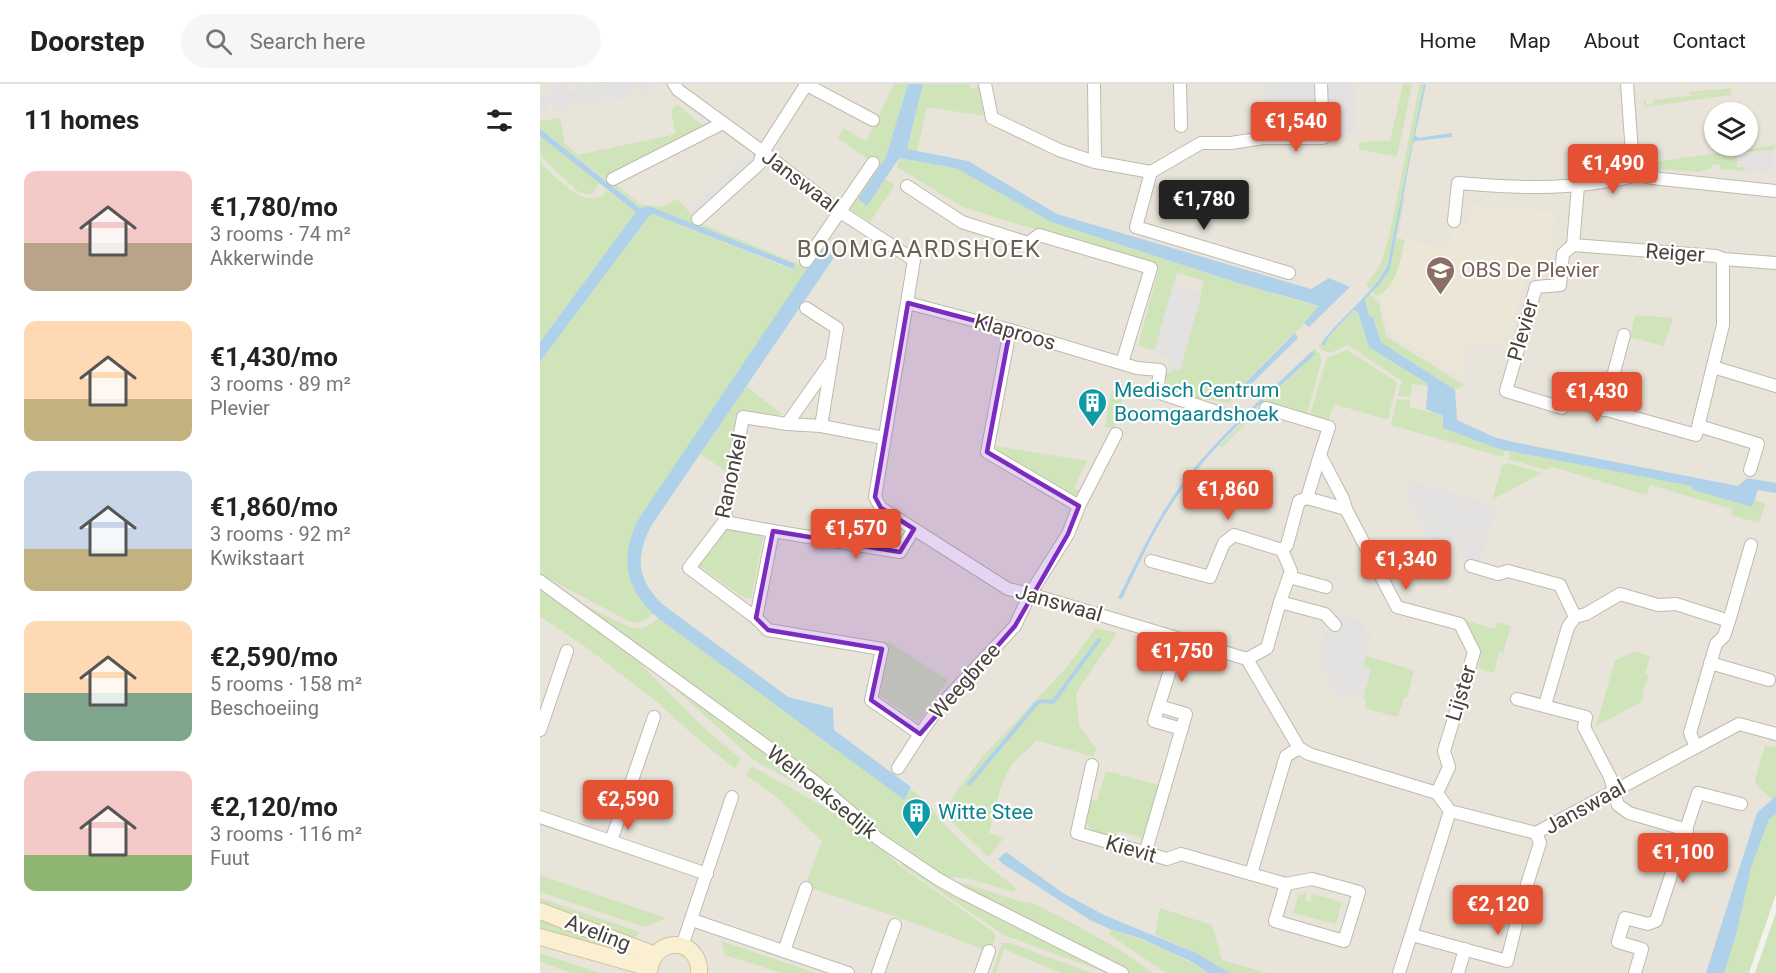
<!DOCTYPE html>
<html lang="en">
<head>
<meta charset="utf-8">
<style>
	body { margin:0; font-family:Roboto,sans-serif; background:#f6f6f6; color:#222; height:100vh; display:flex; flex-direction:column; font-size:22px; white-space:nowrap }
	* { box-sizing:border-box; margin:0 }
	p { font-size:20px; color:#767676 }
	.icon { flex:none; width:33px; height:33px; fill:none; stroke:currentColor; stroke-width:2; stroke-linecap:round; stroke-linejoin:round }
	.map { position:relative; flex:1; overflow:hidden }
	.details { display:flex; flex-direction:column; background:#fff; width:540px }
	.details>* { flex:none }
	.fabs { position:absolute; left:1164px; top:18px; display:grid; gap:12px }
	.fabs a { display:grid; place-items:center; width:54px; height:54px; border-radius:50%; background:#fff; box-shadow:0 2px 4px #0004; font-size:30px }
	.price { position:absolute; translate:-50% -51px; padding:0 14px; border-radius:6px; background:#e45133; color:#fff; font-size:20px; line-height:39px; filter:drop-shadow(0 2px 3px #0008) }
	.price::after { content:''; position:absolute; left:50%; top:36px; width:18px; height:14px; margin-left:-9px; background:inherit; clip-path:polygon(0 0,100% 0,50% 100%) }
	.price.on { background:#222; color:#fff }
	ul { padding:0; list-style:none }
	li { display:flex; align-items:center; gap:18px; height:150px; padding:0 24px }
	li span { display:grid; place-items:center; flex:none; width:168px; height:120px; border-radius:12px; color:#555 }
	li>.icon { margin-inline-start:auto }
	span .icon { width:72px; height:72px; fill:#fffc; stroke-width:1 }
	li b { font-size:26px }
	h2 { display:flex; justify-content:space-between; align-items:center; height:72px; padding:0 24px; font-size:26px }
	header { display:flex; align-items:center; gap:36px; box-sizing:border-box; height:84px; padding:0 30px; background:#fff; border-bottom:2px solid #e0e0e0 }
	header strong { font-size:28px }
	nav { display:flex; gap:33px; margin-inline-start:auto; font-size:21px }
	.search { width:420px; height:54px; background:#f6f6f6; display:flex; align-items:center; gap:15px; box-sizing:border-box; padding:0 21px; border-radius:33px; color:#767676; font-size:22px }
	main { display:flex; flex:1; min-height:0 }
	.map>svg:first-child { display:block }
	.residential { fill:#e8e4da; fill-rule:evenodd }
	.education { fill:#ece6d7 }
	.green { fill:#d0e4b9 }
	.parking { fill:#e4e2e0 }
	.water { fill:#afd1ea }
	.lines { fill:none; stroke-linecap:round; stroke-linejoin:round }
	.stream { stroke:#afd1ea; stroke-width:4 }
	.street-casing { stroke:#bfbaaf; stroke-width:14 }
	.secondary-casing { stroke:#cfc4a0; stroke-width:18 }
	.street { stroke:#fff; stroke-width:12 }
	.secondary { stroke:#faf0d1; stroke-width:16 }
	.marked { fill:#7b2cbf; fill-opacity:0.2; stroke:#7b2cbf; stroke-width:4.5; stroke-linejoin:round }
	.labels { text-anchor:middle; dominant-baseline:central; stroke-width:4.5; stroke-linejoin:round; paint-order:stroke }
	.street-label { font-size:21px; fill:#48433a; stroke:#fff }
	.education-label { font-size:21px; fill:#785e54; stroke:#fff; text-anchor:start }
	.culture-label { font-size:21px; fill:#0d838f; stroke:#fff; text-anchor:start }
	.quarter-label { font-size:24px; letter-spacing:1.5px; fill:#6a6152; stroke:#fff }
</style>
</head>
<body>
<header>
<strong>Doorstep</strong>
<div class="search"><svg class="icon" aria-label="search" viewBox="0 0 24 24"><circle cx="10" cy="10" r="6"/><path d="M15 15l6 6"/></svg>Search here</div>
<nav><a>Home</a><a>Map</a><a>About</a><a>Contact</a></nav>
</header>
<main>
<section class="details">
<h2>11 homes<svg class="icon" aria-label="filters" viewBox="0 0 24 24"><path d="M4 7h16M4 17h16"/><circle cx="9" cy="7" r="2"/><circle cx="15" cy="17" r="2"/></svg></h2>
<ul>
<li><span style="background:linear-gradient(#f6c9c9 60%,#b9a48a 0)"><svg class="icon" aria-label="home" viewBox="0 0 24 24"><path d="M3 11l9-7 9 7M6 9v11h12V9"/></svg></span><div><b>€1,780/mo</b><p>3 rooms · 74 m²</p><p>Akkerwinde</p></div></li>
<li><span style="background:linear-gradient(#ffd9b3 65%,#c2b280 0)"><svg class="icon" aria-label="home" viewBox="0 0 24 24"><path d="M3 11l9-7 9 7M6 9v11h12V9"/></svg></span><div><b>€1,430/mo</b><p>3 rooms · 89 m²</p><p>Plevier</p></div></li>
<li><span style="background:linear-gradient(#c9d6e8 65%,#c2b280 0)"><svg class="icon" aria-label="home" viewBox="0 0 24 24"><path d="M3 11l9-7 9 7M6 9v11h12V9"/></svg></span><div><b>€1,860/mo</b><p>3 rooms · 92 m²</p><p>Kwikstaart</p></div></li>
<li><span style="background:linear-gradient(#ffd9b3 60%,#7fa58c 0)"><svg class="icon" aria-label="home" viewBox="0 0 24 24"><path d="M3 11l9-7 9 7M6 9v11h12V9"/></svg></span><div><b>€2,590/mo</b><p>5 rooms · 158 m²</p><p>Beschoeiing</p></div></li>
<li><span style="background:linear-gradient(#f6c9c9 70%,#8fb573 0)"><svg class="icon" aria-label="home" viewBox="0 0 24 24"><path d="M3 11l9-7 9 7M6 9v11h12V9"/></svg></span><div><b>€2,120/mo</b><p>3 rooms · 116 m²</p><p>Fuut</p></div></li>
</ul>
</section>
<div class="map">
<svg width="1236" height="889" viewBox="0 0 1236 889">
	<rect width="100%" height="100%" fill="#f4f2ec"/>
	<!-- residential -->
	<path class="residential" d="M0 0H1236V783L1196 889H0ZM1174 28H1208V62H1174Z"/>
	<!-- education -->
	<path class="education" d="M932 121 1015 128 1010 191 988 189 969 251H967L964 260 924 258 921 293 850 248 841 210 851 199 858 184 865 156 908 165 913 143 918 145 920 139 929 140Z"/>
	<!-- green -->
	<g class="green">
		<path d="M354 0H368L346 73 318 115 327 122 345 95 355 101 330 138 306 123 336 81 298 54 304 44 326 58Z"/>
		<path d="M383 0H430V5L440 3 444 32 387 23 377 67 367 65Z"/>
		<path d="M863 0H872L857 73 819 65V58L850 57Z"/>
		<path d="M880 0H884L850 172 842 190 830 206 826 201 840 182 849 153Z"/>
		<path d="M1191 4V11L1104 23V17H1106V21L1113 20V16L1186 8 1150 11 1149 8Z"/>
		<path d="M137 20 164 43 66 96 0 45V37L20 34 25 60 38 71 136 50 131 27Z"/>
		<path d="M0 51 60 99 53 109 48 111 37 107 0 71Z"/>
		<path d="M1236 61 1234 66 1198 69 1205 83V87L1180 85V81L1173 80 1172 84 1159 88 1118 85 1106 79Z"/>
		<path d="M359 74 416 84 511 138 698 199 779 223 755 249 694 310 690 319 649 313 628 307 625 290 631 288 635 283 638 282 664 197 637 189 615 265 611 266 598 262 619 183 422 123 357 83Z"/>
		<path d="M0 78C15 92 48 132 67 106L96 128 0 258Z"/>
		<path d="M74 99 100 120 121 123 138 115 159 139 268 184 94 444 88 471 101 517 114 530 100 539 90 538 0 490V278L109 132 113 130 250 185H253L254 180 109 122 100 124 72 101Z"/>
		<path d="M863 113H865L857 154 865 156C861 175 856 205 837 212L832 208C855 183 857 145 863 113Z"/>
		<path d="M830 210 839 219 846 252 924 301 915 306 841 258 833 233 829 232 825 215Z"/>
		<path d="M815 226 818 228 829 263 888 300V302L872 300 871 313 858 312 862 297 808 261C796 266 788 274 778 262L781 260 784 262 789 252Z"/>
		<path d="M1095 231 1133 234 1124 262 1090 253Z"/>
		<path d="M774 264 780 270 781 279 766 333 722 322 683 363 679 362 708 333 774 270 772 267Z"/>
		<path d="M807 266 857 298 848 336 794 320 788 340 769 334 787 274Z"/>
		<path d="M576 299 586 302 574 345 565 342 570 312Z"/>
		<path d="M206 302 243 331 201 328 196 331 186 387 160 370Z"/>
		<path d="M857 315 870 316V324C903 327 931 348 959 364L965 366 963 373 851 341Z"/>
		<path d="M456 362 547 377 534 404 540 407 536 413 456 366Z"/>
		<path d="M970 367 1151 402 1153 406 1212 422 1214 416 1225 420 1219 439 1191 431 1192 425 1110 401 1107 411 1012 383 1007 386 968 375Z"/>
		<path d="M968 379 1002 389 952 416 962 382Z"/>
		<path d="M188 442 220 448 223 454 211 515 203 513 160 483V478Z"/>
		<path d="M0 504 83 562 164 644 201 675 195 685 150 648 116 617 47 564 0 532Z"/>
		<path d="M33 515 91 544C105 545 108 543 118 534L363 715H365L371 705 390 721 398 734 443 778 476 804 473 808 426 794 401 793 331 743Z"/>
		<path d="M921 535 955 545 957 538 971 542 963 569 959 568 954 589 938 584 941 572Z"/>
		<path d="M556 544 577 549 536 609 539 642 556 664 554 673 496 656C490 665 483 669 476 676 460 693 455 728 449 749L464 754 448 773 407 733 409 720 416 708 443 672 526 584Z"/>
		<path d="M348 557 408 596 378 638 340 612Z"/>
		<path d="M1094 567 1110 572 1105 590 1109 592 1102 609 1104 610 1101 618 1056 642 1075 577Z"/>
		<path d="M826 572 874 586 867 614 864 613 858 633 824 624 826 616 823 615 831 585 823 582Z"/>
		<path d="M126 593 299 723 214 676 125 596Z"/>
		<path d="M1225 661 1236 663V712L1232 715 1217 702 1215 697Z"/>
		<path d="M212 682 320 743 360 782 451 846 455 850V856L448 867 369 837 265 802 282 757 235 712 206 691Z"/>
		<path d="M566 687 618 701 603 754 578 747 575 755 551 748 543 732 548 715 557 717Z"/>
		<path d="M1236 730V810L1209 889H1184L1196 851 1211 784 1229 735Z"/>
		<path d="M356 774 573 889H567L464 851 364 783Z"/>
		<path d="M0 791 126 834 104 843 0 808Z"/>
		<path d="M408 798 424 799 482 818 493 819 527 836 585 869 613 889H586Z"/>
		<path d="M764 809 767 810 765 816 770 818 772 810 802 818 796 840 753 829 759 810 763 811Z"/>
		<path d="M0 814 100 848 91 857 0 822Z"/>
		<path d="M620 824 672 841 682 876 727 889H690L656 869 615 851Z"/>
		<path d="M1236 828V889H1215Z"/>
		<path d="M0 831 87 864 84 873 0 849Z"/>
		<path d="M570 845C605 856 638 870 669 889H626L570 851Z"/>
		<path d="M181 857 276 889H241L185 871Z"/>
		<path d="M462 859H470L552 889H520L464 865 456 889H452Z"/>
		<path d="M0 869 59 889H32L0 878Z"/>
	</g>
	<!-- parking -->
	<g class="parking">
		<path d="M26 0 29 8 37 6 36 0H45L46 4 50 3 49 0H58L59 2 67 0H113L114 9 101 11 100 3 91 5 92 13 71 17 69 9 61 11 62 18 40 23 38 15 30 17 32 24 15 28 13 20 6 21 7 29 3 30 2 22H0V13L11 11 9 3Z"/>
		<path d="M725 0H815L816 49 726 51Z"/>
		<path d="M1234 66 1232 89 1205 87V83H1197L1198 69Z"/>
		<path d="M208 73 222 88 165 138 152 123Z"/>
		<path d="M633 201 662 209 640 287 629 284 631 275 614 270Z"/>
		<path d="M872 397 957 422 940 479 917 472 922 455 914 453 910 467 889 460 893 448 885 452 879 440 886 435 885 433 877 437 871 426 878 421 866 418Z"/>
		<path d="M798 531 826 539 824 547 832 550 823 582 831 585 823 615 807 610 799 615 778 577 785 573 778 571 784 548 793 550Z"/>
	</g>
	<!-- water -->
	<g class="water">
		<path d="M368 0H383L367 65 428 77 517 130 771 205 789 194 810 203 769 243 764 239 779 222 698 199 511 138 416 84 359 74 327 122 318 115 346 73Z"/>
		<path d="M884 0H886L875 51 878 54 912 49V53L875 57 873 59 850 185 839 201 825 215 829 232 833 233 841 258 915 306 917 336 954 353 973 358 1198 402 1207 394 1236 399V409L1218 406 1212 423 1153 406 1151 402 959 365 903 344V332L886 325 888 300 829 263 818 228 814 226 789 252 784 262 781 260C800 232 835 210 848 179Z"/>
		<path d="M0 45 100 124 109 122 255 180 253 185 113 130 109 132 0 278V258L96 128 0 52Z"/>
		<path d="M285 158H288L297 166V169L111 442C95 474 97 495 122 520L248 613 293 624 294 646 371 703 365 715H363L118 534C85 507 78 471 100 433Z"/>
		<path d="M755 249 758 254 698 313 694 310Z"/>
		<path d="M772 267 775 270C731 311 677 356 642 405 617 439 600 477 582 515L578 514C597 477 614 439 638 405 675 354 726 311 772 267Z"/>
		<path d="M1236 712V730L1229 735 1211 784 1196 851 1184 889H1166L1217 729Z"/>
		<path d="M466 768 523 809 566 832 656 869 690 889H669L650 877 600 854 570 845 550 836 463 780 458 775Z"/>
	</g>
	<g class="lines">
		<!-- stream -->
		<path class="stream" d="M429 700 497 619 502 617 513 618 559 556"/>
		<defs>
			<g id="street">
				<path d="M134 0 138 6 223 68 299 127 374 176 335 413 341 424 468 505 490 510 707 575 759 664 769 670 897 709 910 727 996 749 1199 640 1236 650"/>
				<path d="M265 0 333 36"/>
				<path d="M445 0 452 34 519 66 555 78 611 88 661 59H691L723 54H783L781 0"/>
				<path d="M554 0 555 78"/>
				<path d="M640 0 641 42"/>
				<path d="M1087 0 1092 69 1094 79 1097 89 1107 93 1121 95 1236 107"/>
				<path d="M611 88 596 143 749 189"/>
				<path d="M73 95 183 39"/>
				<path d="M367 102 422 138 488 159 499 151 611 184 582 279"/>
				<path d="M1038 102 1033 161 1023 170 1020 201 996 203 966 307 1022 324 1024 314 1156 351 1183 241V175"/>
				<path d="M158 135 219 80 223 68 266 1"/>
				<path d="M914 137 918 99C966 103 1014 106 1062 98 1074 96 1087 96 1097 89"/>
				<path d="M1033 161 1176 172 1183 175 1236 179"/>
				<path d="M266 177 333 79"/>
				<path d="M368 219 470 246 597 284 620 286 617 308 680 329"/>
				<path d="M266 224 297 244 281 342"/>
				<path d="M470 246 447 368 539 422"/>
				<path d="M1173 283 1236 302"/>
				<path d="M726 324 789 343 780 371 803 415 806 425 857 523 920 540 934 568 904 667 909 683 897 709"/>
				<path d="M1064 326 1084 251"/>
				<path d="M247 340 290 279"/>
				<path d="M1159 342 1218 360 1210 386"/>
				<path d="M344 354 281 342 247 340 203 333 184 438 149 484 216 534 228 546 342 565 331 616 380 650"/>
				<path d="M780 371 767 414 806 425"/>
				<path d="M184 438 233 447 216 534"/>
				<path d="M233 447 360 468 374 445"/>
				<path d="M742 466 747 461 759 417 767 414"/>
				<path d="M611 477 670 493 684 459 694 451 742 466 751 487 740 518 727 564 707 575"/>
				<path d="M931 482 958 490 968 487 1020 501 1035 533 1046 530 1080 510 1118 521 1136 520 1189 537"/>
				<path d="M749 493 786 503"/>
				<path d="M0 497 274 697 321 737 337 754 398 795 421 808 582 889"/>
				<path d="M740 518 785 530 795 541"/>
				<path d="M640 555 614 637 642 645"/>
				<path d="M1170 579 1229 596"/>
				<path d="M977 615 1046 633 1044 643 1070 693 1078 721 1089 729 1147 746"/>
				<path d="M1005 621 1028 543 1035 533"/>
				<path d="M0 646 27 567"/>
				<path d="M1156 663 1150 649 1176 560 1184 552 1189 537 1211 461"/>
				<path d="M552 681 537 749 627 775 641 770 746 800 772 795 819 808 804 857 735 837 746 800"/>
				<path d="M358 684 380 650 400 622 475 542 490 510 528 450 539 422 576 350"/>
				<path d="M0 733 167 790"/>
				<path d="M71 757 114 633"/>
				<path d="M605 770 646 630 619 622"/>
				<path d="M711 790 746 672 759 664"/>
				<path d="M152 836 308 889"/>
				<path d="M872 851 967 877 983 813 1000 759 996 749"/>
				<path d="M142 862 192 713"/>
				<path d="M244 867 266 804"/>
				<path d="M338 889 355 841"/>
				<path d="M441 889 449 867"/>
				<path d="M859 889 910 727"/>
				<path d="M918 889 925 865"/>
				<path d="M1095 889 1102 865 1078 858 1085 834 1108 840 1116 837 1158 709 1201 720"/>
			</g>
			<g id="secondary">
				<path d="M0 827 115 871"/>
				<path d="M0 853 110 884"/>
				<path d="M111 879C122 850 161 858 159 889"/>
			</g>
		</defs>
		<!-- street casing -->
		<use href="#street" class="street-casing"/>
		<!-- secondary casing -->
		<use href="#secondary" class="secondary-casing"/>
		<!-- street -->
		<use href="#street" class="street"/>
		<!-- secondary -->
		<use href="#secondary" class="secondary"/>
	</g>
	<!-- marked area -->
	<path class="marked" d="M368 219 470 246 447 368 539 422 528 450 475 542 380 650 331 616 342 565 228 546 216 534 233 447 360 468 374 445 341 424 335 413Z"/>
	<!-- icons -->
	<defs>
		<symbol id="school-pin" viewBox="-11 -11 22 30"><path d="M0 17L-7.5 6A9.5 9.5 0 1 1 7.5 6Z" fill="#8d6e63" stroke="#fff"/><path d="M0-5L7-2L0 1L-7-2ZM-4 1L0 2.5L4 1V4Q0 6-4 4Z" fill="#fff"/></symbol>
		<symbol id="building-pin" viewBox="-11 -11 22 30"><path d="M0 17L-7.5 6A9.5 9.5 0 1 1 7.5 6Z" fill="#0f9aa8" stroke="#fff"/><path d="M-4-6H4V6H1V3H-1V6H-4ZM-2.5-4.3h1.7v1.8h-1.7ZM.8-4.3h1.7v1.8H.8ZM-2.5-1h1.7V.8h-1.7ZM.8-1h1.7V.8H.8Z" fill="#fff"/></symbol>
	</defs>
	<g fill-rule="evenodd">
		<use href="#school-pin" x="884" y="170" width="33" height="45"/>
		<use href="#building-pin" x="536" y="302" width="33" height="45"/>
		<use href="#building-pin" x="360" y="712" width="33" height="45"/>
	</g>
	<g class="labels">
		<!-- street labels -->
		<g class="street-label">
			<text transform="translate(260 97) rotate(37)">Janswaal</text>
			<text transform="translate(1135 169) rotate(4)">Reiger</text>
			<text transform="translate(983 246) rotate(-74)">Plevier</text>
			<text transform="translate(475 248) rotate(16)">Klaproos</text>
			<text transform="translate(191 392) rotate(-78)">Ranonkel</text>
			<text transform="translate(519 519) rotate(16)">Janswaal</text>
			<text transform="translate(425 597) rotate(-48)">Weegbree</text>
			<text transform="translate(921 609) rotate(-73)">Lijster</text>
			<text transform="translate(282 708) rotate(39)">Welhoeksedijk</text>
			<text transform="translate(1045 723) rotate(-29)">Janswaal</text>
			<text transform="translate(591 765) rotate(16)">Kievit</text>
			<text transform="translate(58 849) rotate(21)">Aveling</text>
		</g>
		<!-- education labels -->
		<g class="education-label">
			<text x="921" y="186">OBS De Plevier</text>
		</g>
		<!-- culture labels -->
		<g class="culture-label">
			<text x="574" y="306">Medisch Centrum<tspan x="574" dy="24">Boomgaardshoek</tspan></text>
			<text x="398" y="728">Witte Stee</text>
		</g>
		<!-- quarter labels -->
		<g class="quarter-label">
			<text x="379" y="165">BOOMGAARDSHOEK</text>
		</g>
	</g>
</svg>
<div class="fabs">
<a><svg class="icon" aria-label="layers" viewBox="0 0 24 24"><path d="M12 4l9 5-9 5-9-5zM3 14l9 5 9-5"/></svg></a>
</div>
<b class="price" style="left:756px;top:69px">€1,540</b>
<b class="price" style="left:1073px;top:111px">€1,490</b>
<b class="price on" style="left:664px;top:147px">€1,780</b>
<b class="price" style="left:1057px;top:339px">€1,430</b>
<b class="price" style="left:688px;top:437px">€1,860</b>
<b class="price" style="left:316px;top:476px">€1,570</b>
<b class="price" style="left:866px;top:507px">€1,340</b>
<b class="price" style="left:642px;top:599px">€1,750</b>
<b class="price" style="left:88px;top:747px">€2,590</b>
<b class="price" style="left:1143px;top:800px">€1,100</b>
<b class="price" style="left:958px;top:852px">€2,120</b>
</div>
</main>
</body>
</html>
